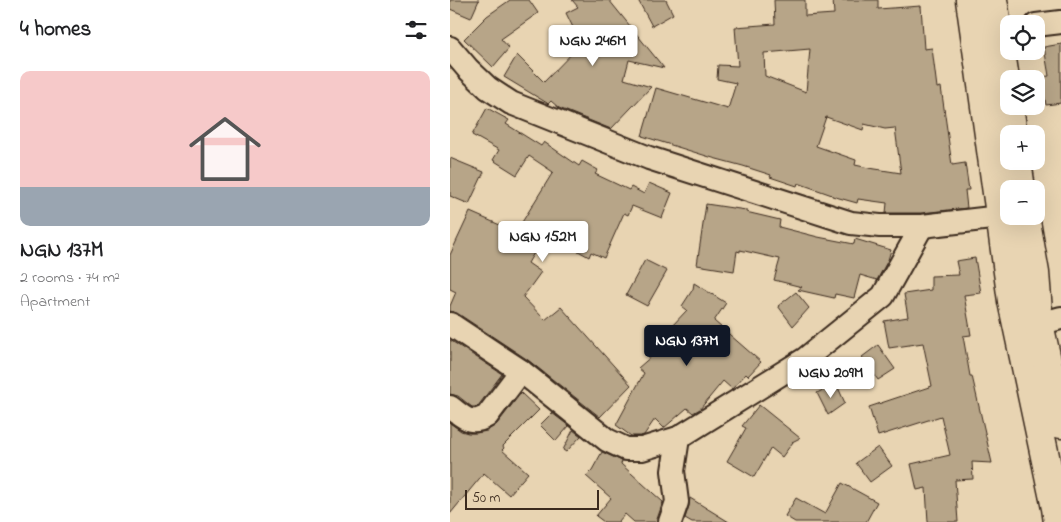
<!DOCTYPE html>
<html lang="en">
<head>
<meta charset="utf-8">
<style>
	body { margin:0; font-family:"Indie Flower",sans-serif; background:#f2f2f2; color:#202124; height:100vh; display:flex; flex-direction:column; font-size:19px; white-space:nowrap }
	* { box-sizing:border-box; margin:0 }
	p { font-size:16px; color:#757577 }
	.icon { flex:none; width:28px; height:28px; fill:none; stroke:currentColor; stroke-width:2; stroke-linecap:round; stroke-linejoin:round }
	.map { position:relative; flex:1; overflow:hidden }
	.panel { display:flex; flex-direction:column; background:#fff; width:450px }
	.panel>* { flex:none }
	.fabs { position:absolute; left:550px; top:15px; display:grid; gap:10px }
	.fabs a { display:grid; place-items:center; width:45px; height:45px; border-radius:10px; background:#fff; box-shadow:0 5px 20px #0002; font-size:25px }
	.scale { position:absolute; left:15px; bottom:12px; width:134px; box-sizing:border-box; padding-left:5px; border:2px solid #3b2a1e; border-top:0; font-size:14px; line-height:18px; white-space:nowrap; color:#3b2a1e; -webkit-text-stroke:4px #e8d4b2; paint-order:stroke }
	.price { position:absolute; translate:-50% -42px; padding:0 11px; border-radius:5px; background:#fff; color:#222; font-size:16px; line-height:32px; filter:drop-shadow(0 1px 2px #0008) }
	.price::after { content:''; position:absolute; left:50%; top:30px; width:15px; height:11px; margin-left:-8px; background:inherit; clip-path:polygon(0 0,100% 0,50% 100%) }
	.price.selected { background:#111827; color:#fff }
	ul { padding:0; list-style:none }
	li { display:grid; align-content:center; gap:10px; height:265px; padding:0 20px }
	li+li { border-top:1px solid #e0e0e0 }
	li span { display:grid; place-items:center; height:155px; border-radius:10px; color:#555 }
	li>.icon { margin-inline-start:auto }
	span .icon { width:90px; height:90px; fill:#fffc; stroke-width:1 }
	li b { font-size:21px }
	h2 { display:flex; justify-content:space-between; align-items:center; height:60px; padding:0 20px; font-size:21px }
	main { display:flex; flex:1; min-height:0 }
	.map>svg:first-child { display:block }
	.building { fill:#b7a588; stroke:#3b2a1e; fill-rule:evenodd }
	.lines { fill:none; stroke-linecap:round; stroke-linejoin:round }
	.minor-casing { stroke:#3b2a1e; stroke-width:26 }
	.major-casing { stroke:#3b2a1e; stroke-width:31 }
	.minor { stroke:#e8d4b2; stroke-width:22 }
	.major { stroke:#e8d4b2; stroke-width:28 }
</style>
</head>
<body>
<main>
<section class="panel">
<h2>4 homes<svg class="icon" aria-label="filters" viewBox="0 0 24 24"><path d="M4 7h16M4 17h16"/><circle cx="9" cy="7" r="2"/><circle cx="15" cy="17" r="2"/></svg></h2>
<ul>
<li><span style="background:linear-gradient(#f6c9c9 75%,#9aa5b1 0)"><svg class="icon" aria-label="home" viewBox="0 0 24 24"><path d="M3 11l9-7 9 7M6 9v11h12V9"/></svg></span><div><b>NGN 137M</b><p>2 rooms · 74 m²</p><p>Apartment</p></div></li>
</ul>
</section>
<div class="map">
<svg width="611" height="522" viewBox="0 0 611 522">
	<rect width="100%" height="100%" fill="#e8d4b2"/>
	<filter id="ink" filterUnits="userSpaceOnUse"><feTurbulence type="fractalNoise" baseFrequency=".02" numOctaves="2"/><feDisplacementMap in="SourceGraphic" scale="10" xChannelSelector="R" yChannelSelector="G"/><feConvolveMatrix kernelMatrix="1 2 1 2 8 2 1 2 1" color-interpolation-filters="sRGB"/></filter>
	<g filter="url(#ink)">
		<!-- building -->
		<g class="building">
			<path d="M0 0H29L21 18 0 9Z"/>
			<path d="M60 0H79L88 13 51 39 59 48 43 67 14 39 37 16Z"/>
			<path d="M122 0H159L214 68 179 60 174 79 201 87 161 129 109 108 101 101 98 104 97 103 54 77 67 55 94 82 131 44 116 13 128 7Z"/>
			<path d="M188 0H216L223 14 202 26Z"/>
			<path d="M324 0H355V16L384 14 383 0H428V9L471 6 474 49 482 48 487 88 491 87 502 165 515 163 519 190H515L517 208 471 213H436L437 203 408 199 407 203 382 196V195L348 183 347 186 320 177 321 175 293 166 263 158 192 136 206 88 278 109 286 83 267 79 268 65 288 66 285 27 325 24ZM360 49 356 92 315 76 314 53ZM376 117 413 130 414 124 435 129 445 128 451 173 419 168 405 165 406 160 366 146Z"/>
			<path d="M611 44V103L596 105 591 77 599 76 594 47Z"/>
			<path d="M37 108 59 120 56 124 91 146 94 142 129 166 132 161 148 170 145 174 179 190 181 187 194 194 199 183 222 193 212 218 182 206 178 215 174 213 154 258 141 252 139 257 96 233 78 263 91 272 73 297 95 320 111 307 181 385 150 417 78 360 7 313 0 311V306L6 292 0 289V255L20 212 66 232 103 172 79 156 67 175 43 160 49 150 22 135Z"/>
			<path d="M0 158 34 172 19 204 0 196Z"/>
			<path d="M256 204 296 210V212L330 220 329 227 368 237 404 244 405 239 441 250 438 260 427 280 410 275 404 298 385 294 384 298 348 290 352 287 324 280 330 259 290 250V252L287 251 284 271 247 265Z"/>
			<path d="M525 258 531 293 514 295 521 335 513 336 520 376H522L542 463 522 462 523 479 505 480 508 522H478L476 488 467 490 461 464 500 455 491 416 428 436 419 407 482 386 473 343 439 348 434 321 458 317 454 294 481 290V276L509 275 506 261Z"/>
			<path d="M195 260 217 271 197 306 176 295Z"/>
			<path d="M244 283 276 303 264 321 311 362 298 376 296 374 282 389 273 381 250 409 243 413 237 408 214 428 205 419 194 435 190 436H181L166 425 194 373 188 368 210 349 205 344 237 310 232 306 243 289Z"/>
			<path d="M346 292 359 308 343 326 328 306Z"/>
			<path d="M0 340 52 374 28 406 27 407H22L8 396 0 394Z"/>
			<path d="M428 345 445 369 428 380 412 357Z"/>
			<path d="M386 383 395 403 378 415 367 393Z"/>
			<path d="M71 393 89 410 53 446 54 448 52 450 78 473 59 495 34 473 0 514V423L11 431 18 433H26L37 431 47 424Z"/>
			<path d="M309 405 350 438 342 442H343L332 457 321 448 304 477 277 461 296 428 292 426Z"/>
			<path d="M102 413 119 426 106 441 90 425Z"/>
			<path d="M123 430 131 436 116 452 113 450Z"/>
			<path d="M428 447 442 466 420 482 406 463Z"/>
			<path d="M152 452 172 461 171 464 213 502 206 522H184L175 514 168 522H154L146 516 161 498 136 476 142 470Z"/>
			<path d="M392 483 427 502 416 522H345L335 516 346 498 375 514Z"/>
			<path d="M240 498 279 522H242L235 518 239 506Z"/>
		</g>
		<g class="lines">
			<defs>
				<g id="minor">
					<path d="M586 25 611 22"/>
					<path d="M0 48 18 69 38 88 61 103 199 158 401 223 430 226H472L550 217"/>
					<path d="M0 324 71 371 157 440 176 449H192L228 438 355 359 433 296 472 226"/>
					<path d="M589 324 611 318"/>
					<path d="M0 407C14 417 20 426 37 416L71 371"/>
					<path d="M220 522 227 502 223 471 228 438"/>
				</g>
				<g id="major">
					<path d="M520 0 528 56 562 301 606 508 608 522"/>
					<path d="M543 0 559 105"/>
					<path d="M559 106 563 134"/>
					<path d="M567 161 571 189"/>
					<path d="M575 216 585 273 589 324 611 424"/>
				</g>
			</defs>
			<!-- minor casing -->
			<use href="#minor" class="minor-casing"/>
			<!-- major casing -->
			<use href="#major" class="major-casing"/>
			<!-- minor -->
			<use href="#minor" class="minor"/>
			<!-- major -->
			<use href="#major" class="major"/>
		</g>
	</g>
</svg>
<div class="fabs">
<a><svg class="icon" aria-label="locate" viewBox="0 0 24 24"><circle cx="12" cy="12" r="6"/><path d="M12 2v4M12 18v4M2 12h4M18 12h4"/></svg></a>
<a><svg class="icon" aria-label="layers" viewBox="0 0 24 24"><path d="M12 4l9 5-9 5-9-5zM3 14l9 5 9-5"/></svg></a>
<a>+</a>
<a>−</a>
</div>
<div class="scale">50 m</div>
<b class="price" style="left:143px;top:67px">NGN 246M</b>
<b class="price" style="left:93px;top:263px">NGN 152M</b>
<b class="price selected" style="left:237px;top:367px">NGN 137M</b>
<b class="price" style="left:381px;top:399px">NGN 209M</b>
</div>
</main>
</body>
</html>
